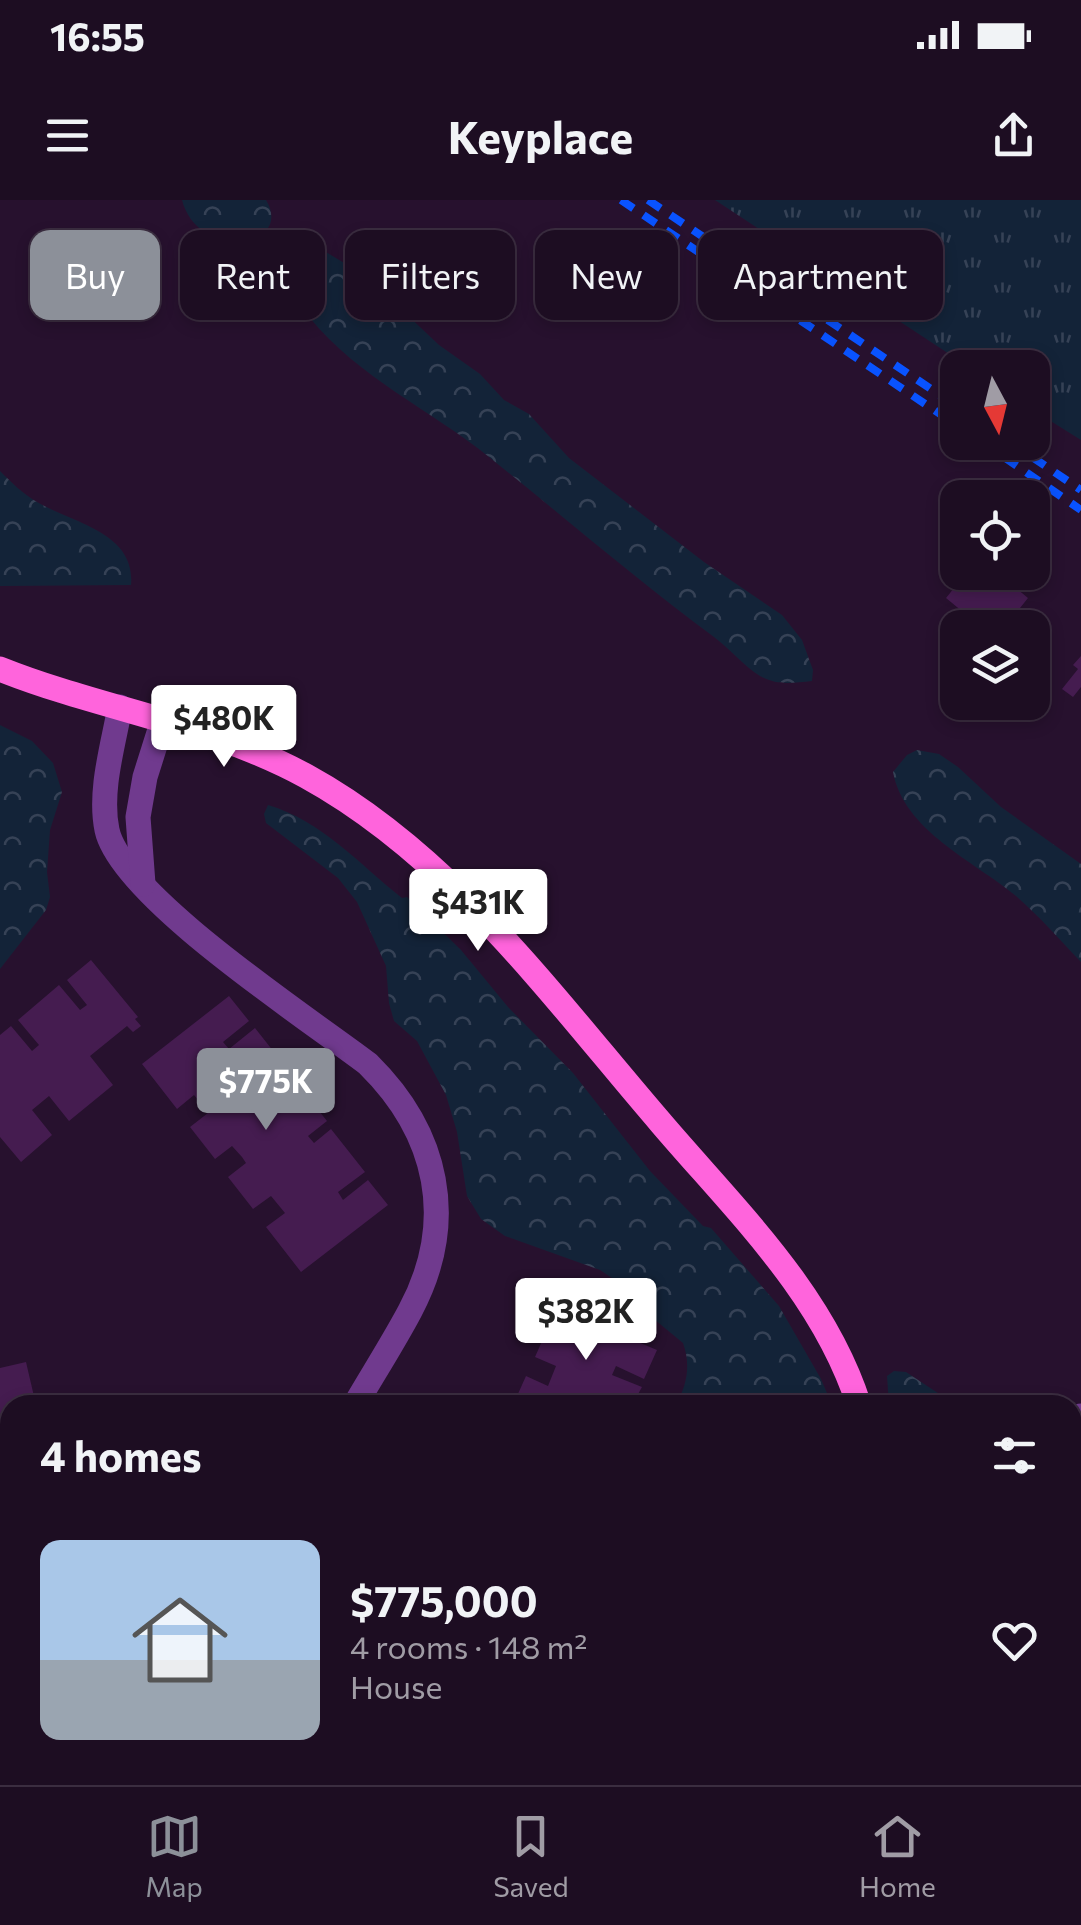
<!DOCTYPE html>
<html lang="en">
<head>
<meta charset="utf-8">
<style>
	body { margin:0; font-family:Commissioner,sans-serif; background:#2a1b2f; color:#f1f3f6; height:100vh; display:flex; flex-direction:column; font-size:38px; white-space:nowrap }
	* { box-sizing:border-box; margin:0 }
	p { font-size:32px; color:#a09ca5 }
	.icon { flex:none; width:55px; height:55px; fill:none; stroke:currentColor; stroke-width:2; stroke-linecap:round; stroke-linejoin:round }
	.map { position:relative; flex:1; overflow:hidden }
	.panel { position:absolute; left:0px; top:1195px; width:1082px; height:390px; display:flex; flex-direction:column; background:#1d0d22; border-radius:30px 30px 0 0; box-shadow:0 5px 15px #0003,0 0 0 2px #3b2d40 }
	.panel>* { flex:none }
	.hud { position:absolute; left:30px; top:30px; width:1022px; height:90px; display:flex; gap:20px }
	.needle { width:65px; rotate:173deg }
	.tools { position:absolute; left:940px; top:150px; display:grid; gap:20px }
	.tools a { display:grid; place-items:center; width:110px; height:110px; border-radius:20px; background:#1d0d22; box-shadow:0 5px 15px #0003,0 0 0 2px #3b2d40; font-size:50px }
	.price { position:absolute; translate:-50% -85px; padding:0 22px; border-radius:10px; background:#fff; color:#222; font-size:32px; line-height:65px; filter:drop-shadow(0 2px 5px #0008) }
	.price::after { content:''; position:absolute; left:50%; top:60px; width:30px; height:22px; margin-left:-15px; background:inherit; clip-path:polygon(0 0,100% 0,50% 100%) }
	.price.selected { background:#8c9099; color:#fff }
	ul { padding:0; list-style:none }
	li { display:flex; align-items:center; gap:30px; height:250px; padding:0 40px }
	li+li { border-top:2px solid #3b2d40 }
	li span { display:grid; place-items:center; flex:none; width:280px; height:200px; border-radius:20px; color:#555 }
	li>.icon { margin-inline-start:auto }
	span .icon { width:120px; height:120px; fill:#fffc; stroke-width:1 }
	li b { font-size:42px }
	h2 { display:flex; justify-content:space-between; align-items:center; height:120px; padding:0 40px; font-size:42px }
	.chip { padding:0 35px; border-radius:20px; background:#1d0d22; box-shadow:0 5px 15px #0003,0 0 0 2px #3b2d40; font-size:35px; line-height:90px }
	.chip.selected { background:#8c9099; color:#fff }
	.status { display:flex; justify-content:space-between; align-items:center; height:70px; padding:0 50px; background:#1d0d22; direction:ltr }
	.status svg { height:28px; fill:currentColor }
	header { display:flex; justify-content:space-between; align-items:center; height:130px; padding:0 40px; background:#1d0d22; font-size:45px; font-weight:700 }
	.tab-bar { display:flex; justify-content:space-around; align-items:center; height:140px; border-top:2px solid #3b2d40; background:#1d0d22; font-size:28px; color:#a09ca5 }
	.tab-bar a { display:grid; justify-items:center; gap:5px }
	.tab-bar .selected { color:#8c9099 }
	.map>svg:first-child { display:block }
	.grass { fill:url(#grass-tufts) }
	.forest { fill:url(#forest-crowns) }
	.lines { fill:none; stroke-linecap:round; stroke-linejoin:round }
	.stream { stroke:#19094f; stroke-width:9 }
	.building { fill:#451c50 }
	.minor { stroke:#703a8e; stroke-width:25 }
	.major { stroke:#ff64dc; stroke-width:25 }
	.rail { stroke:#0953ff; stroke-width:8; stroke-dasharray:15 12; stroke-linecap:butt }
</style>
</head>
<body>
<div class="status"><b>16:55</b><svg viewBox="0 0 49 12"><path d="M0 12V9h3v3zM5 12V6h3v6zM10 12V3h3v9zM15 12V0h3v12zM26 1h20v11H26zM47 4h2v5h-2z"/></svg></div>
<header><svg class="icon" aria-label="menu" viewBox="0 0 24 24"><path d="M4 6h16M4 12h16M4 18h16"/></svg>Keyplace<svg class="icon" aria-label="share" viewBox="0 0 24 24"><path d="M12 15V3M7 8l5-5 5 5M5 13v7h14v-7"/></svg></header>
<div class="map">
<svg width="1081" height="1585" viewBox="0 0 1081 1585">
	<defs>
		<pattern id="grass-tufts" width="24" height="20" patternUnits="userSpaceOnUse" patternTransform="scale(2.5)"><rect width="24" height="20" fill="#132338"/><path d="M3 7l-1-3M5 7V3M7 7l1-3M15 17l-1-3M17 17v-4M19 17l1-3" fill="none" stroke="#364256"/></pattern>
		<pattern id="forest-crowns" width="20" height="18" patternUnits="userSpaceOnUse" patternTransform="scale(2.5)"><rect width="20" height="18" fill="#132338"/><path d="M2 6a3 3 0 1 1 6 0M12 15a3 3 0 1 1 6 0" fill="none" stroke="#364256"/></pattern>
	</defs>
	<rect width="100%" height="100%" fill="#27112e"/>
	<!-- grass -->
	<path class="grass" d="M715 0H1081V240L1033 210 1032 168 969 167Z"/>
	<!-- forest -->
	<g class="forest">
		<path d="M182 0H266C295 48 198 62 182 0Z"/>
		<path d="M299 36 366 76 439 145 480 174 504 200 529 214 569 258 704 362 782 415 802 440 813 470 812 481C793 483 777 486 760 476 744 466 730 449 714 437 637 380 564 317 489 257 431 210 359 178 310 118 295 99 292 70 289 46L291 38Z"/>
		<path d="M0 271C11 282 23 294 37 302 72 323 136 332 131 385L0 386Z"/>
		<path d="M0 525 32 541 53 563 62 592 50 630 47 672 50 697 46 710 0 769Z"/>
		<path d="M917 550 939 554 958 567 1001 607 1081 664V762C1060 740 1039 716 1016 696 974 661 904 631 893 572L907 555Z"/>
		<path d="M268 605C322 621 359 664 402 698L407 697 461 750 508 807 573 873 650 971 703 1026 711 1028 779 1106 821 1179 832 1205H676C687 1185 691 1165 683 1143L643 1110 624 1086 600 1070 505 1036 481 1019 467 996 457 932 446 895 417 841 394 821 389 803 386 766 357 702 338 678 266 623 264 614Z"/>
		<path d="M894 1171 906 1172 956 1205H889L887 1176Z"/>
		<path d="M356 1575H736L731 1585H349Z"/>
	</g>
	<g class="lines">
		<!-- stream -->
		<g class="stream">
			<path d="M1072 1377 1081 1370"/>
			<path d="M1015 1585V1581"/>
		</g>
	</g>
	<!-- building -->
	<g class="building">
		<path d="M967 372H997L1028 398 1004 428H963L956 422 963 412 946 398Z"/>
		<path d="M1081 456V487L1073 497 1062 489 1078 469 1073 465Z"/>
		<path d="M91 760 138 817 135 819 141 826 133 832 127 826 90 856 113 885 69 921 49 896 32 910 52 935 21 962 0 937V835L11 826 32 851 39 845 18 820 59 785 80 810 87 805 67 780Z"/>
		<path d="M229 796 249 821 223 842 229 849 255 828 289 871 266 889 271 896 293 878 327 921 308 936 314 943 331 929 365 972 338 992 343 1000 368 980 388 1005 301 1072 266 1027 285 1013 271 996 253 1009 228 977 246 963 242 957 232 946 215 959 190 927 208 913 199 901 194 895 177 909 142 864Z"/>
		<path d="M558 1105 594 1121 599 1108 613 1114 607 1129 657 1150 644 1179 616 1166 612 1175 642 1187 632 1205H513L526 1176 548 1186 556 1166 535 1157Z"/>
		<path d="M26 1162 36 1205H10V1225L6 1226 10 1242V1372L0 1374V1168Z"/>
		<path d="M0 1429 10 1430V1575L57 1578V1585H0Z"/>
	</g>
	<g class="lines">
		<!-- minor -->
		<g class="minor">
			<path d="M120 507C113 546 99 591 107 630 121 696 309 819 368 864 438 933 458 1021 410 1111 393 1143 373 1174 355 1205"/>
			<path d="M143 684 138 617 145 577 163 520"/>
			<path d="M1072 1231 1081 1216"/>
			<path d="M176 1585 179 1575"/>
			<path d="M872 1585 878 1575"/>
		</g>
		<!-- major -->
		<g class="major">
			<path d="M0 469C100 509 211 524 306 576 452 656 554 799 661 923 736 1011 823 1093 859 1205"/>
			<path d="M768 1585 773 1575"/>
		</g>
		<!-- rail -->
		<g class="rail">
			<path d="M621 0 958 226"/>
			<path d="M648 0 958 207"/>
			<path d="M982 242 1081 310"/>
			<path d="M1010 242 1081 290"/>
		</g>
	</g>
</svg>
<div class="tools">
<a><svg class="needle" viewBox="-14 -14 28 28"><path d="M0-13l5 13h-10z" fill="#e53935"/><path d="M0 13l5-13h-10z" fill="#a09ca5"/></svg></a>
<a><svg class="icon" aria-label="locate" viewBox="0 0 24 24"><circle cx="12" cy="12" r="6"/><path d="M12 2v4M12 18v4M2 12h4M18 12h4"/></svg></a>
<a><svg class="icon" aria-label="layers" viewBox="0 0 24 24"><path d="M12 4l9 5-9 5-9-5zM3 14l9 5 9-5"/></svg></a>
</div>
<b class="price" style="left:224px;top:570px">$480K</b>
<b class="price" style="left:478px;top:754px">$431K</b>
<b class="price selected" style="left:266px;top:933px">$775K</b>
<b class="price" style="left:586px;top:1163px">$382K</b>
<div class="hud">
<a class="chip selected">Buy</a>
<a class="chip">Rent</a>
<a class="chip">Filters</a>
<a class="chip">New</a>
<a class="chip">Apartment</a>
</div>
<section class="panel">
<h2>4 homes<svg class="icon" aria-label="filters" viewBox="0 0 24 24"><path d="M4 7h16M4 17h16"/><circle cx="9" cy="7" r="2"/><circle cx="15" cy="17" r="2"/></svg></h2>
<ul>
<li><span style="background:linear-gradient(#a9c7e8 60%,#9aa5b1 0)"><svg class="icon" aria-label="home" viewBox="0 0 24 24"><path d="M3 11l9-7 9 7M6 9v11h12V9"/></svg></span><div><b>$775,000</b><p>4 rooms · 148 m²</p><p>House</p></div><svg class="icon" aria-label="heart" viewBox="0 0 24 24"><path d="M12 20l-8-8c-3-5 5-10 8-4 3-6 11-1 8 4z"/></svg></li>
</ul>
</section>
</div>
<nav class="tab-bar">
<a class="selected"><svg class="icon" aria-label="map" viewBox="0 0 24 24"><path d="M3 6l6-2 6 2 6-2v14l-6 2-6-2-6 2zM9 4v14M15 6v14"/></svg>Map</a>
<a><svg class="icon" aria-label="saved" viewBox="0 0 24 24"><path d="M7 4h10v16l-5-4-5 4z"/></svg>Saved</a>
<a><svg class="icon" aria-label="home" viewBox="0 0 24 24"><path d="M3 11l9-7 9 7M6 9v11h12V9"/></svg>Home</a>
</nav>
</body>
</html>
